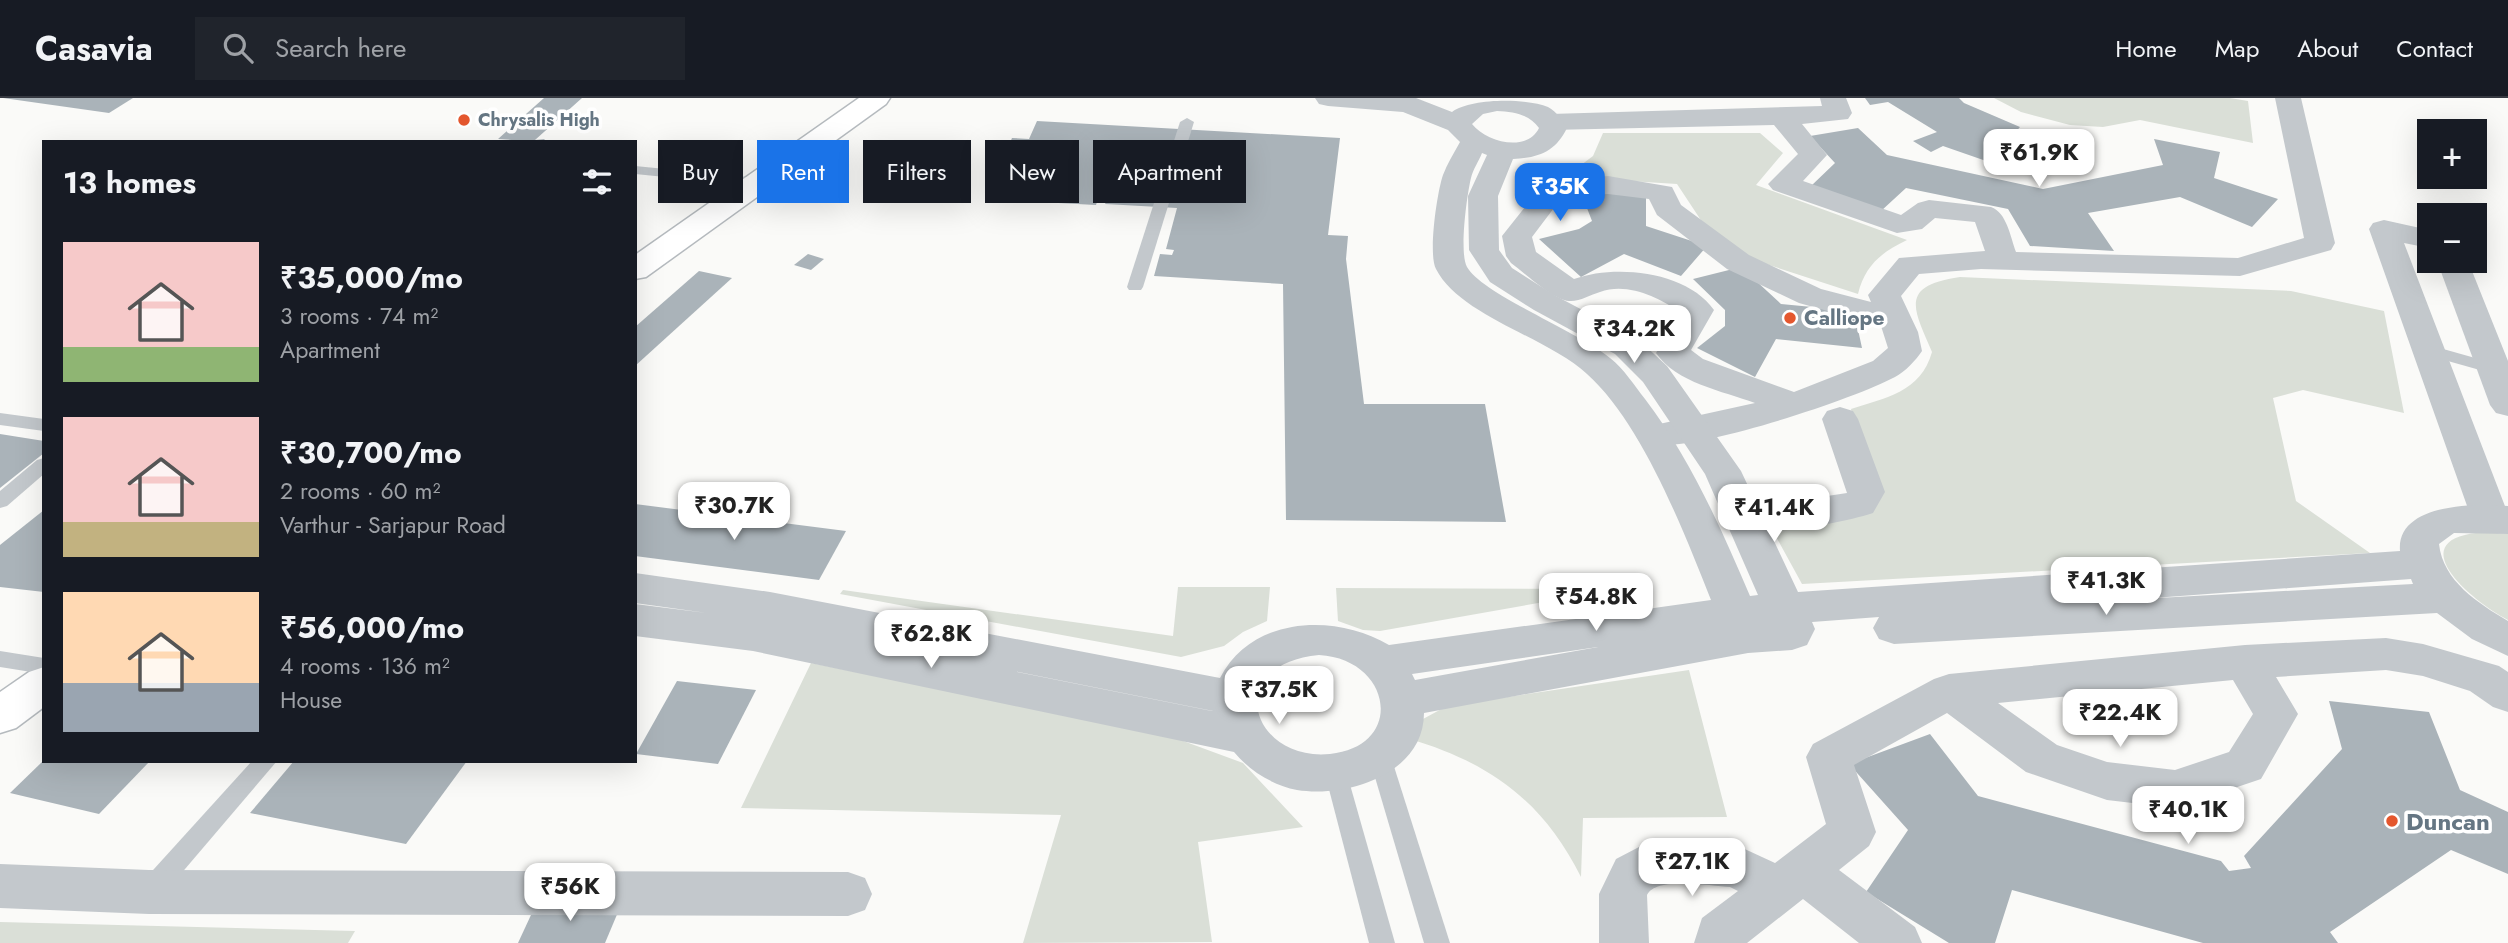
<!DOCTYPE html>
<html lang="en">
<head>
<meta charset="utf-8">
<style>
	body { margin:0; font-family:Jost,sans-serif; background:#20242c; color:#f1f3f6; height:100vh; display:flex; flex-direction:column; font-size:26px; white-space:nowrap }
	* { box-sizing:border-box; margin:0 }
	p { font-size:23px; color:#9ea1a6 }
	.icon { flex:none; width:38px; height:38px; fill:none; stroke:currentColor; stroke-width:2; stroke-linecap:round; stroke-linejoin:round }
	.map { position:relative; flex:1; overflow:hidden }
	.drawer { position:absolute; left:42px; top:42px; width:595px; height:623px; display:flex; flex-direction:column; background:#171b24; border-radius:0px; box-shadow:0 7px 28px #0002 }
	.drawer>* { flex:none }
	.guide { position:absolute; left:658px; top:42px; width:665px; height:63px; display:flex; gap:14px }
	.controls { position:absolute; left:2417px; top:21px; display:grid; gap:14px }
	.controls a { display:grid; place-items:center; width:70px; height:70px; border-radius:0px; background:#171b24; box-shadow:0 7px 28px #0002; font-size:35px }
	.price { position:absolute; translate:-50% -60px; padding:0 16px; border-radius:14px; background:#fff; color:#222; font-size:23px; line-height:46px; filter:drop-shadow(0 2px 4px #0008) }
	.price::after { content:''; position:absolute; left:50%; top:42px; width:21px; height:16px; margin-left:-10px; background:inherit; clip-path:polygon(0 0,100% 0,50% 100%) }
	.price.current { background:#1a73e8; color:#fff }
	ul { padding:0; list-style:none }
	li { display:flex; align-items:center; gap:21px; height:175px; padding:0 21px }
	li span { display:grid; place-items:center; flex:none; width:196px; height:140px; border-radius:0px; color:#555 }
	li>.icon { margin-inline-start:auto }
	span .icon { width:84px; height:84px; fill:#fffc; stroke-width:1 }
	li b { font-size:30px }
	h2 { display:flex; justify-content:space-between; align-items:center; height:84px; padding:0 21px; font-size:30px }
	.chip { padding:0 24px; border-radius:0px; background:#171b24; box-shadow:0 7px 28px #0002; font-size:24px; line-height:63px }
	.chip.current { background:#1a73e8; color:#fff }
	header { display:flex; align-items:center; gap:42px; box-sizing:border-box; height:98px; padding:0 35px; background:#171b24; border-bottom:2px solid #363941 }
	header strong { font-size:33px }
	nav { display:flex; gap:38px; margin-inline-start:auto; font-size:24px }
	.search { width:490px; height:63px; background:#20242c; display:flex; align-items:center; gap:18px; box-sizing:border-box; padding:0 24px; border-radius:0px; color:#9ea1a6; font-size:26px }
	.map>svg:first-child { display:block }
	.green { fill:#dadfd7 }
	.building { fill:#aab3b9 }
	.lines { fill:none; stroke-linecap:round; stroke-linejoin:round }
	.primary-casing { stroke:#b5babe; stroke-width:3 }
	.service { fill:#c3c8cc; fill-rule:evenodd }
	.minor { fill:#c3c8cc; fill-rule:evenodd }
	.tertiary { fill:#c3c8cc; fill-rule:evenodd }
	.primary { fill:#fff; fill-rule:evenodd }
	.poi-dot { fill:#e4572e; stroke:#fff; stroke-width:2.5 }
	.labels { text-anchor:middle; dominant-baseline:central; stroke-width:7; stroke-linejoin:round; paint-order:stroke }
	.far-poi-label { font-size:18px; font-weight:bold; fill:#657683; stroke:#fff; text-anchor:start }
	.poi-label { font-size:21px; font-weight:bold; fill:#657683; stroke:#fff; text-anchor:start }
	.near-poi-label { font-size:24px; font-weight:bold; fill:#657683; stroke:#fff; text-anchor:start }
</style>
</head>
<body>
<header>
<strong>Casavia</strong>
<div class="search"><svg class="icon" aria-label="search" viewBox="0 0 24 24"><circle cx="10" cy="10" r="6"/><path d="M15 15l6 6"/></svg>Search here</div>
<nav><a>Home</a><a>Map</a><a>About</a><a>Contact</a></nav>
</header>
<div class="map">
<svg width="2508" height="845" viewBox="0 0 2508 845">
	<rect width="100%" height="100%" fill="#fafaf8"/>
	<!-- green -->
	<g class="green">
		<path d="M1994 0H2230L2248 3 2253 45 2140 22 2103 29 2070 27 2021 14Z"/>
		<path d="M1603 35H1760L1783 55 1756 87 1907 142C1882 154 1865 167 1858 196L1720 151 1677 86 1565 79 1593 58Z"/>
		<path d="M1960 179 2291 193 2384 213 2404 315 2303 292 2273 300 2296 403 2370 455 1802 486 1768 424 1874 400 1851 311C1885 300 1921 294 1932 254 1914 211 1898 188 1960 179Z"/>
		<path d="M2486 434 2508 436V522C2471 503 2396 439 2486 434Z"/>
		<path d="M1178 489H1270L1267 523 1243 534 1224 548 1181 559 840 496 843 492 1173 538Z"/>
		<path d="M1336 490 1617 491 1380 533 1363 532 1338 523Z"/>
		<path d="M811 565 1167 637 1243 665 1303 729 1198 744 1212 844 1023 845 1061 717 741 710Z"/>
		<path d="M1689 572 1727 719 1583 720 1581 779C1543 703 1490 665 1410 641L1423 621 1447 608Z"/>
		<path d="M0 824 355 833 348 845H0Z"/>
	</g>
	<!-- building -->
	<g class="building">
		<path d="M3 0H133L109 15Z"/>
		<path d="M544 0H582L535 42 545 41 542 44 498 41Z"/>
		<path d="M1865 0H1959L1964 5 2020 29 1989 64 1943 48 1931 54 1913 43 1937 34 1888 4 1870 7Z"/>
		<path d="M1037 23 1340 40 1328 137 1348 138 1346 161 1364 306H1485L1506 424 1286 422 1283 186 1154 178 1160 156 1172 157 1174 152 1166 151 1177 110 1105 106 1107 102 1098 101 1096 107 1003 102 1020 62 1003 61 1012 40 1029 41Z"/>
		<path d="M1858 30 1887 57 2043 91 2163 67 2154 41 2220 54 2214 80 2278 101 2252 129 2180 99 2088 115 2114 153 2030 148 2008 111 1906 90 1881 113 1811 88 1835 65 1810 38Z"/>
		<path d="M1580 92 1646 95V128L1707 148 1681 178 1624 156 1581 179 1539 141 1579 131 1592 123Z"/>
		<path d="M808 156 824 161 811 172 794 167Z"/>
		<path d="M1741 169 1781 206 1854 213 1862 250 1776 241 1755 279 1697 250 1725 228V212L1693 181Z"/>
		<path d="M699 173 732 180 635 268V229Z"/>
		<path d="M0 336 44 343V355L0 390Z"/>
		<path d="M635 406 846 433 819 482 635 458Z"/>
		<path d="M44 412V494L0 489V447Z"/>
		<path d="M677 583 756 592 718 666 636 656Z"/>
		<path d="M2329 603 2429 614 2460 692 2508 714V776L2451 752 2330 834 2338 845H2203L2012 792 1995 845H1949L1866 794 1908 732 1849 666 1930 636 1978 698 2221 763 2229 773 2251 770 2244 758 2342 651Z"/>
		<path d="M43 663H150L99 716 10 695Z"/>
		<path d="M294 663H467L406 746 250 715Z"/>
		<path d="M537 804 621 807 605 845H518Z"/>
	</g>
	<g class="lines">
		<defs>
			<g id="primary">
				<path d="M859 0H890L886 6 646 179 635 181V157Z"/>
				<path d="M44 569V609L16 630 0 635V594L29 574Z"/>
			</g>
		</defs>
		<!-- primary casing -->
		<use href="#primary" class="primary-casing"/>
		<!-- service -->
		<g class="service">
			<path d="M1187 20 1194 24 1143 189 1141 192H1129L1127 189 1180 24Z"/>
			<path d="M635 68 757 80 764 84 757 88 635 76Z"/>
			<path d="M2429 247 2500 267 2503 271 2494 276 2423 256 2421 252 2423 248Z"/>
			<path d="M0 315 44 321V333L0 327Z"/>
			<path d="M44 360V376L7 408 0 410V393L37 362Z"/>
			<path d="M0 553 44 560V576L0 569Z"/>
			<path d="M1380 650 1388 652 1391 659 1450 845H1424L1369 659 1372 652Z"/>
			<path d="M252 663H277L162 798 153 801 144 798 141 790 144 782Z"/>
			<path d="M1336 666 1344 669 1347 676 1395 845H1369L1325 676 1328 669Z"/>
		</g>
		<!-- minor -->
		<g class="minor">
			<path d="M1820 0H1846L1852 15 1848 21 1802 26 1827 57 1803 83 1901 117 1918 105 1929 102 1991 109C2007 115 2010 138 2016 154L2238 160 2304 140 2275 0H2301L2335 145 2331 152 2240 178 1981 171 1919 176 1901 198 1918 234 1922 253C1916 262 1905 274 1895 279 1852 302 1685 358 1641 346L1636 338 1641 330 1755 305C1723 293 1676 285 1656 255L1680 214C1658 199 1627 184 1600 194 1590 197 1579 204 1569 203 1553 202 1525 175 1511 165L1506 158 1502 138 1544 85 1608 78 1672 89 1681 107 1749 157 1821 191 1871 204 1868 197 1899 160 1985 153 1975 124 1935 120 1922 131 1897 135 1773 92 1768 86 1798 56 1774 27 1550 32 1540 30 1536 24 1540 18 1550 16 1822 8ZM1608 96 1649 101 1657 117 1727 171 1799 205 1881 228 1888 250 1873 263 1794 294 1703 261 1691 252 1714 212C1687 173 1615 166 1574 181L1536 154 1532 139 1563 98Z"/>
			<path d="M2384 122 2429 132V150L2404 145 2508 416 2504 429 2490 433 2476 429 2471 419 2369 131 2373 125Z"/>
			<path d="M2437 163H2468L2508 263V318L2496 315 2490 307Z"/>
			<path d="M1840 309 1853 313 1858 321 1885 394 1873 415C1835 427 1768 438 1729 427L1724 417 1729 407 1743 403 1801 402 1847 395 1822 321 1827 313Z"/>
			<path d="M2386 540 2423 546 2499 568 2508 574V614L2493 609 2470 593 2423 578 2386 572 2276 579 2298 616 2261 681 2175 710 2107 702 2026 674 1947 615 1854 667 1876 734 1869 748 1839 772 1915 829 1922 845H1859L1803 801 1747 845H1694L1702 820 1738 793 1730 789C1711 788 1656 778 1647 797L1649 845H1599V796L1616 761 1639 749 1656 743 1736 747 1775 765 1826 726 1806 659 1813 646 1934 581 1949 576 2245 547ZM2233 582 2253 616 2229 654 2175 672 2107 664 2057 647 1998 605Z"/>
			<path d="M0 766 149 772 848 774 865 780 872 796 865 812 848 818 149 816 0 810Z"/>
		</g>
		<!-- tertiary -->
		<path class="tertiary" d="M1315 0H1416L1452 14C1471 0 1526 0 1548 9 1557 14 1562 22 1567 30 1556 53 1539 60 1513 61L1498 98 1499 152 1512 170 1556 198 1639 242 1667 268 1741 373 1798 494 2400 453C2396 405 2477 405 2508 408V436L2454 435 2439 446C2443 483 2478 505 2508 523V558L2472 541 2437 515 1894 546 1879 541 1873 530 1879 519 1812 524 1815 531 1807 547 1792 552 1748 555 1424 615C1424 676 1347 700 1297 692 1272 687 1250 673 1234 654L753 553 635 538V506L707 515 635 505V475L770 494 1220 580C1252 518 1335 515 1389 547L1711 502C1684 434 1642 325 1587 276 1547 239 1460 218 1436 171 1428 157 1437 94 1443 77 1447 66 1454 55 1460 44L1448 32 1403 14 1328 8 1319 6ZM1497 13C1514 14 1529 16 1539 30 1527 55 1486 44 1472 26L1483 16ZM1482 55 1487 57 1468 98 1469 152 1490 184 1534 212 1615 256 1643 284 1705 376 1758 497 1750 498C1721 430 1690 360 1645 301 1634 287 1624 271 1610 260 1579 234 1482 196 1467 169 1459 155 1467 96 1471 80 1473 71 1479 63 1482 55ZM2411 481 2413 486 2140 501ZM768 524 1212 613H1213ZM1598 549 1415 582 1412 576ZM1319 557C1392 561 1406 648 1330 656 1252 664 1220 567 1319 557Z"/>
		<!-- primary -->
		<use href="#primary" class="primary"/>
	</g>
	<!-- markers -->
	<g class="poi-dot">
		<circle cx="464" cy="22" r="7"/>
		<circle cx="1790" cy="220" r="7"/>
		<circle cx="2392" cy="723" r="7"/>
	</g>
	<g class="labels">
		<!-- far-poi labels -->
		<g class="far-poi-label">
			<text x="478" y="22">Chrysalis High</text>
		</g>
		<!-- poi labels -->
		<g class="poi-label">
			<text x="1804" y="220">Calliope</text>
		</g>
		<!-- near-poi labels -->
		<g class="near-poi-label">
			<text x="2406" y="723">Duncan</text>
		</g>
	</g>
</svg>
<div class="controls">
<a>+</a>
<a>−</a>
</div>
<b class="price" style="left:2039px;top:91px">₹61.9K</b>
<b class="price current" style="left:1560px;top:125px">₹35K</b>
<b class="price" style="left:1634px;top:267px">₹34.2K</b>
<b class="price" style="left:734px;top:444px">₹30.7K</b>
<b class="price" style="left:1774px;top:446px">₹41.4K</b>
<b class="price" style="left:2106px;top:519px">₹41.3K</b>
<b class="price" style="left:1596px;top:535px">₹54.8K</b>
<b class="price" style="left:931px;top:572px">₹62.8K</b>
<b class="price" style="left:1279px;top:628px">₹37.5K</b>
<b class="price" style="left:2120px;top:651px">₹22.4K</b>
<b class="price" style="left:2188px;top:748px">₹40.1K</b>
<b class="price" style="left:1692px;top:800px">₹27.1K</b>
<b class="price" style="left:570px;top:825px">₹56K</b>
<div class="guide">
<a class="chip">Buy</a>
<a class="chip current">Rent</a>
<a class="chip">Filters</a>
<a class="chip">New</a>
<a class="chip">Apartment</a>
</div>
<section class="drawer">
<h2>13 homes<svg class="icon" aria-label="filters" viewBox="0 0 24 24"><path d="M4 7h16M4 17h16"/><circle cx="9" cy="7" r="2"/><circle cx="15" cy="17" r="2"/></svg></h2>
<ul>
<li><span style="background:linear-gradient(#f6c9c9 75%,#8fb573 0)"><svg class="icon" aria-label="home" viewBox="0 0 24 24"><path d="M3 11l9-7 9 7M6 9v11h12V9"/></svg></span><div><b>₹35,000/mo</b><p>3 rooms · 74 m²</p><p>Apartment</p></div></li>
<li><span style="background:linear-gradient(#f6c9c9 75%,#c2b280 0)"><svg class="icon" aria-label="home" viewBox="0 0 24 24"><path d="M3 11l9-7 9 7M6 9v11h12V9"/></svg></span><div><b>₹30,700/mo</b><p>2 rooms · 60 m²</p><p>Varthur - Sarjapur Road</p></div></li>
<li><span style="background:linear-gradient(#ffd9b3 65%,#9aa5b1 0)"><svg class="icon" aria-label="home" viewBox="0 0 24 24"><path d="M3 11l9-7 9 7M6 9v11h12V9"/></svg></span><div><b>₹56,000/mo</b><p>4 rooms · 136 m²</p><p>House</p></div></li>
</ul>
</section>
</div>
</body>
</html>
